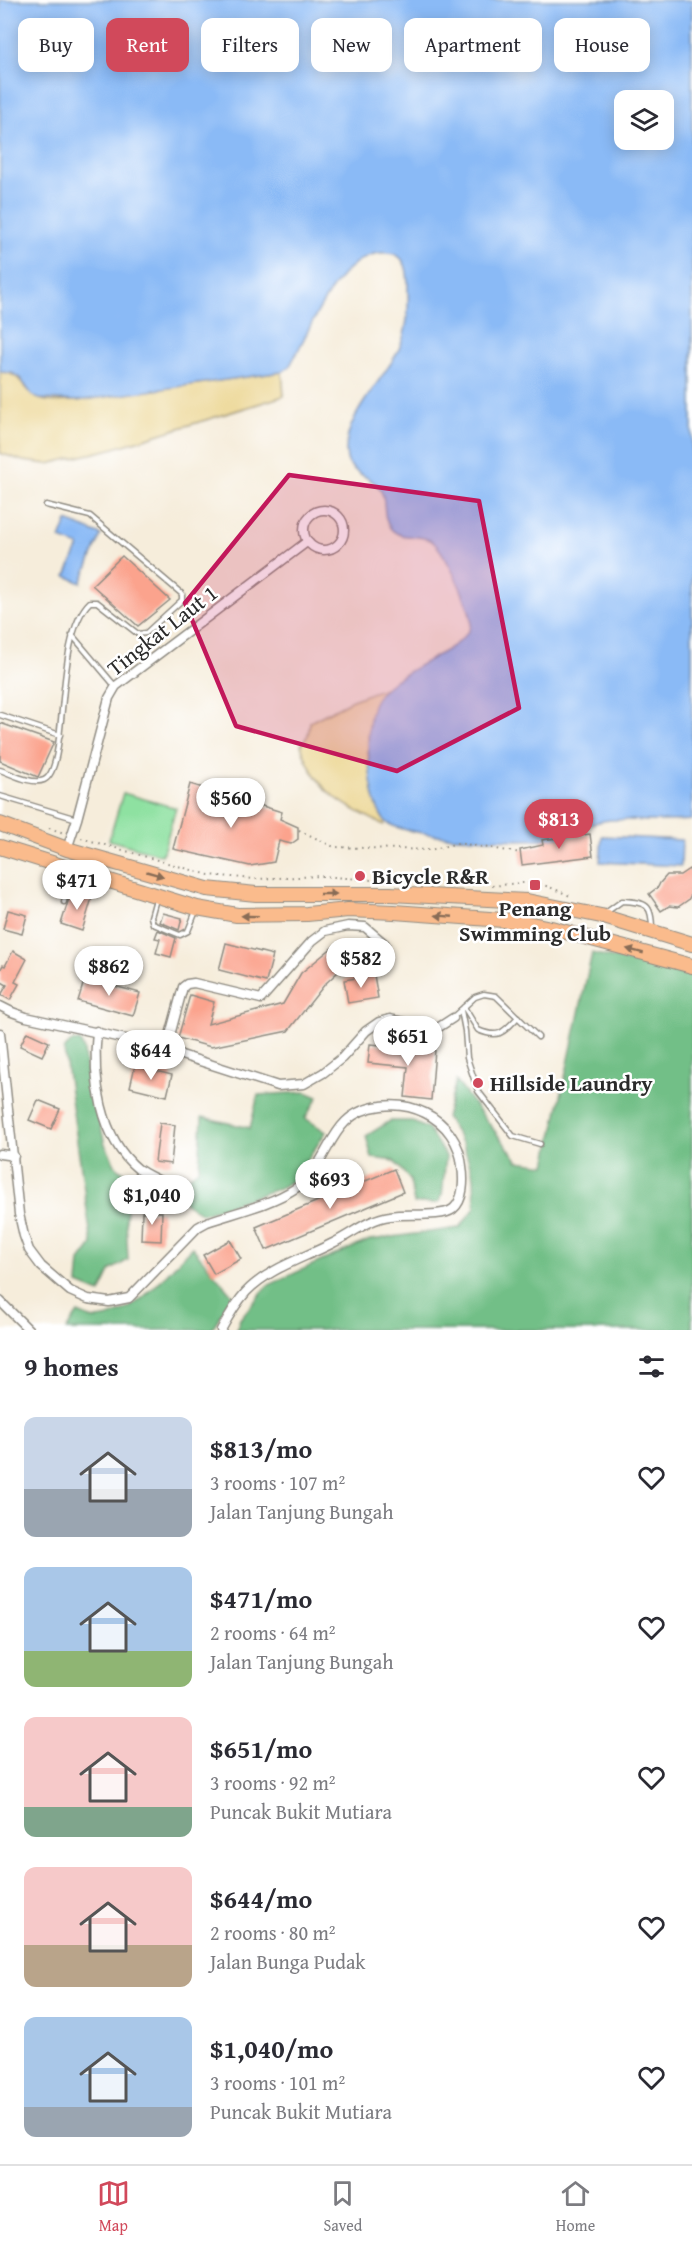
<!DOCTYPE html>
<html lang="en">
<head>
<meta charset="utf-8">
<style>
	body { margin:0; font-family:"Gentium Book Plus",serif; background:#f2f2f3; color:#2b2b33; height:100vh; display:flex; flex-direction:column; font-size:22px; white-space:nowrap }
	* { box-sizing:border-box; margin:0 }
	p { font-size:20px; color:#7c7c81 }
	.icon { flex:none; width:33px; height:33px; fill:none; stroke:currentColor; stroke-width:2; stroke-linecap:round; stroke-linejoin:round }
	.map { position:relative; height:1330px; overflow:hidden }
	.sheet { display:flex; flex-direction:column; background:#fff; flex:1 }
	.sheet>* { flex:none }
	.hud { position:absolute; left:18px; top:18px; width:657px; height:54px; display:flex; gap:12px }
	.tools { position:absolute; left:614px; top:90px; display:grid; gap:12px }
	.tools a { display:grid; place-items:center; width:60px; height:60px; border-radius:12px; background:#fff; box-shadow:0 3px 15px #0003; font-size:30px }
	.price { position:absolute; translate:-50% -51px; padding:0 14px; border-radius:21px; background:#fff; color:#222; font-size:20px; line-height:39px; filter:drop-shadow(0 2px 3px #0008) }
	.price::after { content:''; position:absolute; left:50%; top:36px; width:18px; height:14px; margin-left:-9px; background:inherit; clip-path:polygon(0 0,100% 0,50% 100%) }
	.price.active { background:#d1495b; color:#fff }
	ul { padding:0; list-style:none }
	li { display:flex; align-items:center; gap:18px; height:150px; padding:0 24px }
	li span { display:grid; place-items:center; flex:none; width:168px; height:120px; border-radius:12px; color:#555 }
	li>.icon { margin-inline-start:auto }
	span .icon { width:72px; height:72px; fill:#fffc; stroke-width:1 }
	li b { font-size:26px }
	h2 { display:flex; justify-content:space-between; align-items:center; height:72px; padding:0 24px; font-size:26px }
	.pill { padding:0 21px; border-radius:12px; background:#fff; box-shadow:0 3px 15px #0003; font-size:21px; line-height:54px }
	.pill.active { background:#d1495b; color:#fff }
	.dock { display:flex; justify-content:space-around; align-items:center; height:84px; border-top:2px solid #e1e1e2; background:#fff; font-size:16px; color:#7c7c81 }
	.dock a { display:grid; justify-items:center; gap:3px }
	.dock .active { color:#d1495b }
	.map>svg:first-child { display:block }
	.green { fill:#8ee1a1; stroke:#5c8666; stroke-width:1.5 }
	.forest { fill:#72bf87; stroke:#4e7559; stroke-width:1.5 }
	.sand { fill:#eeda9e; stroke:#8c8264; stroke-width:1.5 }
	.water { fill:#8abaf6; stroke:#5a7290; stroke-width:1.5; fill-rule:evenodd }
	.building { fill:#fba38d }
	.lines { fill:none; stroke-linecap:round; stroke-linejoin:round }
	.service-casing { stroke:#908c83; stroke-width:7 }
	.minor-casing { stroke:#908c83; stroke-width:11 }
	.primary-casing { stroke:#908c83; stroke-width:16 }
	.path { stroke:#908c83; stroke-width:2; stroke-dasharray:1.5 4.5; stroke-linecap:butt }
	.service { stroke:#fff; stroke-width:4 }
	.minor { stroke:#fff; stroke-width:8 }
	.primary { stroke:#fabb8c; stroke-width:14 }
	.oneway { fill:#886c57 }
	.marked { fill:#c2185b; fill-opacity:0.2; stroke:#c2185b; stroke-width:4.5; stroke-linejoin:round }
	.poi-dot { fill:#d1495b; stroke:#fff; stroke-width:2 }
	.labels { text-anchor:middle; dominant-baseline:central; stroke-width:5; stroke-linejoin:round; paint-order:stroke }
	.street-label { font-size:22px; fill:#2b2b2b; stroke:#fff }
	.poi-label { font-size:22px; font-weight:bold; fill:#2b2b2b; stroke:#fff; text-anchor:start }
</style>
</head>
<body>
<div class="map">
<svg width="692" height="1330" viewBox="0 0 692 1330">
	<rect width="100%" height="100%" fill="#fff"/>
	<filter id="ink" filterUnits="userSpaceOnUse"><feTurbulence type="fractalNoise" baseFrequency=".0167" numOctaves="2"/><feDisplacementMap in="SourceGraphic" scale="12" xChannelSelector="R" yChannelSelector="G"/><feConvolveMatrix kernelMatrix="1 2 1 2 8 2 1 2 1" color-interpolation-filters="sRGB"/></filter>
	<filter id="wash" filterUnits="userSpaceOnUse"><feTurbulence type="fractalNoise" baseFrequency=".008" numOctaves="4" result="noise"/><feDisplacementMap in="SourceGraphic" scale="24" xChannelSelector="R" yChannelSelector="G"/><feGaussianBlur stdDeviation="1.35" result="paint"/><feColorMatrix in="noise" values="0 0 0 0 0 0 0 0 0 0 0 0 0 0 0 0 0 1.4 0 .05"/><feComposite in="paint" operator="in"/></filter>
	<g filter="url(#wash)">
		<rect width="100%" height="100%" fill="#f6eddb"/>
		<!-- green -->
		<path class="green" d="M123 793 176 808 162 855 109 840Z"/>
		<!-- forest -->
		<g class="forest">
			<path d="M592 953 692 976V1330H236L240 1319 267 1286 310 1266 370 1240 459 1228 475 1208 474 1177 463 1144 446 1117 456 1081 518 1161 546 1165Z"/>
			<path d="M80 1041 84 1050 85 1063 105 1144 117 1168 132 1177 126 1218 128 1260 111 1270 100 1293 78 1284 80 1261 92 1245 64 1050 71 1042Z"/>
			<path d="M306 1092 318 1097 305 1118 326 1132 294 1180 280 1188 202 1214 184 1202V1182L199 1168 202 1117 250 1128 258 1095Z"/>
			<path d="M390 1121H411L428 1129 446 1156 442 1196 438 1203H414L410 1180 394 1161 372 1158 366 1136Z"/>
			<path d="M192 1247 233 1296 211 1330H66L78 1313C84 1315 90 1319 96 1319 136 1317 166 1273 192 1247Z"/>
		</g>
		<!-- sand -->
		<g class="sand">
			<path d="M0 372C24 374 20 388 38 398 48 404 66 401 77 401L282 372 284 396 111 449 48 464 23 461 0 453Z"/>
			<path d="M384 688C358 724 368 783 385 821L384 825C342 804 316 793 301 745L308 735 310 722 350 701Z"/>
		</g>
		<!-- water -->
		<g class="water">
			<path d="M0 0H692V820C678 821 664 821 650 821 635 821 619 818 603 821 586 824 571 835 553 838 528 843 398 838 384 820 373 805 371 781 369 763 368 746 367 722 373 705 386 670 469 652 471 623 472 608 443 546 430 540 418 534 401 540 391 529 380 516 389 497 377 485 368 476 350 472 347 459 339 422 381 383 397 353 407 334 409 311 408 290 408 275 408 255 389 253 338 247 310 333 289 367L282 372 77 401 39 399 33 396 20 378 12 373 0 372ZM624 100H663V140H624Z"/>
			<path d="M67 521 101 535 81 583 66 576 79 546 60 539Z"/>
			<path d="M602 836 682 840 681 866 600 862Z"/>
		</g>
		<g id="blocks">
			<!-- building -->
			<g class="building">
				<path d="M122 556 170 600 138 626 92 585Z"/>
				<path d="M0 723 54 742 38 777 0 761Z"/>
				<path d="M190 784 282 812 280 819 298 827V839L291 844 279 841 274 862 250 866 173 849Z"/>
				<path d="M590 834 593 856 522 865 520 850 543 845 542 840Z"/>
				<path d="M689 869 692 874V893L688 900 678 907 669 906 661 911 649 894 658 887 660 883 667 875H680Z"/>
				<path d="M71 892 92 898 82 931 61 924Z"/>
				<path d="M8 910 27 915 22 934 3 929Z"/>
				<path d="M163 913 182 918 179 930 160 922Z"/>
				<path d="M158 930 176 938 171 957 156 953 160 939 155 938Z"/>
				<path d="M339 942 353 958 325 984 288 1031 211 1047 178 1038 190 995 214 1002 208 1024 283 1004 301 973Z"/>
				<path d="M226 943 273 955 266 982 219 970Z"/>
				<path d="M13 951 27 959 15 982 19 984 10 1000 1 995 7 985 0 981V970L3 965 5 966Z"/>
				<path d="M374 975 378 998 348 1003 344 980Z"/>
				<path d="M85 978 140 993 133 1016 78 1001Z"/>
				<path d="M27 1032 49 1042 42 1056 20 1046Z"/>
				<path d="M370 1044 435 1050 431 1100 405 1097 408 1067 368 1063Z"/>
				<path d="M135 1066 172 1075 167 1096 130 1087Z"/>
				<path d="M38 1100 60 1109 51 1129 29 1120Z"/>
				<path d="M160 1123 175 1125 171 1164 155 1162Z"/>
				<path d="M394 1169 403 1192 266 1250 256 1227Z"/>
				<path d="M142 1212H162L161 1241 141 1240Z"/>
				<path d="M230 1240 241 1259 214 1274 203 1255Z"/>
			</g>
		</g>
	</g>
	<g filter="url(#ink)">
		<use href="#blocks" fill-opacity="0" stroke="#908c83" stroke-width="1.5"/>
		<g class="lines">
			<defs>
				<g id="service">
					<path d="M72 635 115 686"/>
					<path d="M0 715 60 735"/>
					<path d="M0 770C12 774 32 785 44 780 70 769 53 637 90 602H97L138 634 146 633 182 600V594L90 516 46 505"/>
					<path d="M0 796 77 819"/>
					<path d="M156 899 151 917 153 924 180 935 188 931 196 911"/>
					<path d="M64 902 69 871"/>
					<path d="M604 914 622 901C647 902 652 905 652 929"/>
					<path d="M464 1007 478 1030C499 1039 503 1033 518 1017"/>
					<path d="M461 1010 465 1031 467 1058 478 1091 513 1136 540 1144"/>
					<path d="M453 1017 475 997 484 994 496 996 538 1037"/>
					<path d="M140 1063 144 1044"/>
				</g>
				<g id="minor">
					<circle cx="324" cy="530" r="20"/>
					<path d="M67 849 77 819 109 698 116 686 308 541"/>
					<path d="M0 1006 12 1012 26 1017 144 1043 278 1086 304 1084 323 1073 342 1058 366 1031 379 1022 390 1019 436 1029 453 1018"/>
					<path d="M97 1031C92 1077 100 1138 138 1169 148 1176 160 1181 171 1186"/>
					<path d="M0 1033 19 1214 24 1236 29 1250 41 1266 70 1291 88 1299 109 1302 129 1298 198 1227 207 1222C236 1212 270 1205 296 1188 333 1164 326 1112 381 1106 396 1104 411 1106 425 1113 446 1123 460 1143 462 1166 464 1180 464 1200 453 1209 441 1218 406 1213 390 1216 368 1219 352 1234 333 1243 304 1258 269 1268 246 1292 236 1303 228 1317 221 1330"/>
					<path d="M166 1050 183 987 187 984 194 983 261 999 312 941 325 931 348 926 365 927 385 944"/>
					<path d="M0 1154 14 1156"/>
					<path d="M0 1301 29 1330"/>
				</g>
				<g id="primary">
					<path d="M0 824 67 849 207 889 256 894H390L527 901 601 916 692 944"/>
					<path d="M0 847 197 908 237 915 307 914 348 910 394 912 517 921 551 928 692 966"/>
				</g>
			</defs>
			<!-- service casing -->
			<use href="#service" class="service-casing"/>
			<!-- minor casing -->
			<use href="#minor" class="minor-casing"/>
			<!-- primary casing -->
			<use href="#primary" class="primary-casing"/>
			<!-- path -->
			<g class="path">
				<path d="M49 828 64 833"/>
				<path d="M299 830 334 847 430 850 458 843 521 853"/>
				<path d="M81 838 209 875 255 879 322 876 384 881"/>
				<path d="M492 886C529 882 535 879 570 896"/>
			</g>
			<!-- service -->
			<use href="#service" class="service"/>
			<!-- minor -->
			<use href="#minor" class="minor"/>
			<!-- primary -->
			<use href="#primary" class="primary"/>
		</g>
		<!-- one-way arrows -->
		<defs><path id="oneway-solid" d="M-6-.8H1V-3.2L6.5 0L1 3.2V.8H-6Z" transform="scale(1.5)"/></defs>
		<g class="oneway">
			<use href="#oneway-solid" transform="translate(155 874) rotate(16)"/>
			<use href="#oneway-solid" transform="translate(328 894)"/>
			<use href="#oneway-solid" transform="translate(250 916) rotate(-179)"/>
			<use href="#oneway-solid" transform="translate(444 916) rotate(-175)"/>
			<use href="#oneway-solid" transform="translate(635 951) rotate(-165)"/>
		</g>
	</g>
	<!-- marked area -->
	<path class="marked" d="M289 475 479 501 519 708 397 771 236 726 185 603Z"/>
	<!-- markers -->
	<g class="poi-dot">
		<circle cx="360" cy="876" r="6"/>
		<rect x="529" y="879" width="12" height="12" rx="3"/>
		<circle cx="478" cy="1083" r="6"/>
	</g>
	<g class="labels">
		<!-- street labels -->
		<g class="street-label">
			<text transform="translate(162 630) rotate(-38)">Tingkat Laut 1</text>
		</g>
		<!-- poi labels -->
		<g class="poi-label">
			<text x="372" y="876">Bicycle R&amp;R</text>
			<text x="535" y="908" text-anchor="middle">Penang<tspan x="535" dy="25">Swimming Club</tspan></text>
			<text x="490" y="1083">Hillside Laundry</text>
		</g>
	</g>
</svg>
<div class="tools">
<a><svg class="icon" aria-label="layers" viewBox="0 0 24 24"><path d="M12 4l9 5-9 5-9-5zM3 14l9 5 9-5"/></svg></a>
</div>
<b class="price" style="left:231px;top:829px">$560</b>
<b class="price active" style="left:559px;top:850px">$813</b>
<b class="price" style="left:77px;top:911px">$471</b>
<b class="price" style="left:361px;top:989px">$582</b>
<b class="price" style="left:109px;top:997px">$862</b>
<b class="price" style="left:408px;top:1067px">$651</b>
<b class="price" style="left:151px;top:1081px">$644</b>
<b class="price" style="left:330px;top:1210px">$693</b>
<b class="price" style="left:152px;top:1226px">$1,040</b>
<div class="hud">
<a class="pill">Buy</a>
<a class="pill active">Rent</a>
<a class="pill">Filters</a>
<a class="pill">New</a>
<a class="pill">Apartment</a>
<a class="pill">House</a>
</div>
</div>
<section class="sheet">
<h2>9 homes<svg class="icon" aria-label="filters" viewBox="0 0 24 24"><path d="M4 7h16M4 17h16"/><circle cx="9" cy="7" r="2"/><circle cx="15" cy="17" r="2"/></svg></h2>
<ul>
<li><span style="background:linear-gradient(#c9d6e8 60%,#9aa5b1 0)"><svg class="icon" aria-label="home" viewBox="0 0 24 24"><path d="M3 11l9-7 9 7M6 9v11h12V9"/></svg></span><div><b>$813/mo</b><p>3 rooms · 107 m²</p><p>Jalan Tanjung Bungah</p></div><svg class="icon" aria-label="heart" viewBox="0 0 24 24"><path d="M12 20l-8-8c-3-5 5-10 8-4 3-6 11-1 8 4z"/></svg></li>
<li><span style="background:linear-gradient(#a9c7e8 70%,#8fb573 0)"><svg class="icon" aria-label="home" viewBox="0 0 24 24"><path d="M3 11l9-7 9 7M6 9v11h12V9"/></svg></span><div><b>$471/mo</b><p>2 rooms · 64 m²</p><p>Jalan Tanjung Bungah</p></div><svg class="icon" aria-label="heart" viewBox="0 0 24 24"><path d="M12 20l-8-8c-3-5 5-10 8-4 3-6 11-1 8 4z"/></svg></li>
<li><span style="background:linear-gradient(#f6c9c9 75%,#7fa58c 0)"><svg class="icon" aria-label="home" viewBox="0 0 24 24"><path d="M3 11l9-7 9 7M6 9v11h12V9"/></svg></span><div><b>$651/mo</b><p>3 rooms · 92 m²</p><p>Puncak Bukit Mutiara</p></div><svg class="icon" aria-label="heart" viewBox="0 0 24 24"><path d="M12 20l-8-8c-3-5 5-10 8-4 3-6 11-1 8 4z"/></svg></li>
<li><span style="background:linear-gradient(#f6c9c9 65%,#b9a48a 0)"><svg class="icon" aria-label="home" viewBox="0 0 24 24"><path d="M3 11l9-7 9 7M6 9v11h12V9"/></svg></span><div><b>$644/mo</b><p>2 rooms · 80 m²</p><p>Jalan Bunga Pudak</p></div><svg class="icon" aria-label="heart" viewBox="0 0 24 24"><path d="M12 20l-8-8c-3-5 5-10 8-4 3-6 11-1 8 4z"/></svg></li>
<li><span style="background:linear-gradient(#a9c7e8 75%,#9aa5b1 0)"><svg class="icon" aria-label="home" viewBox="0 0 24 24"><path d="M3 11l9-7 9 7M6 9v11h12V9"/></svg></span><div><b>$1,040/mo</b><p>3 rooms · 101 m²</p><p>Puncak Bukit Mutiara</p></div><svg class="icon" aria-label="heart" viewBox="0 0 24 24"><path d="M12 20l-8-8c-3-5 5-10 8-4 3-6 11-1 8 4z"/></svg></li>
</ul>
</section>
<nav class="dock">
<a class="active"><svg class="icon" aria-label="map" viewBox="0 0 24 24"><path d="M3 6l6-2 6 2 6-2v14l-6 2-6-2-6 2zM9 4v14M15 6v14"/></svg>Map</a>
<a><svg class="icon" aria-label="saved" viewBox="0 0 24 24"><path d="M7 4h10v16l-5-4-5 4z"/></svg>Saved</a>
<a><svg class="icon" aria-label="home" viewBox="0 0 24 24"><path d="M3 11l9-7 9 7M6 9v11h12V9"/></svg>Home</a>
</nav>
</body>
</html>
